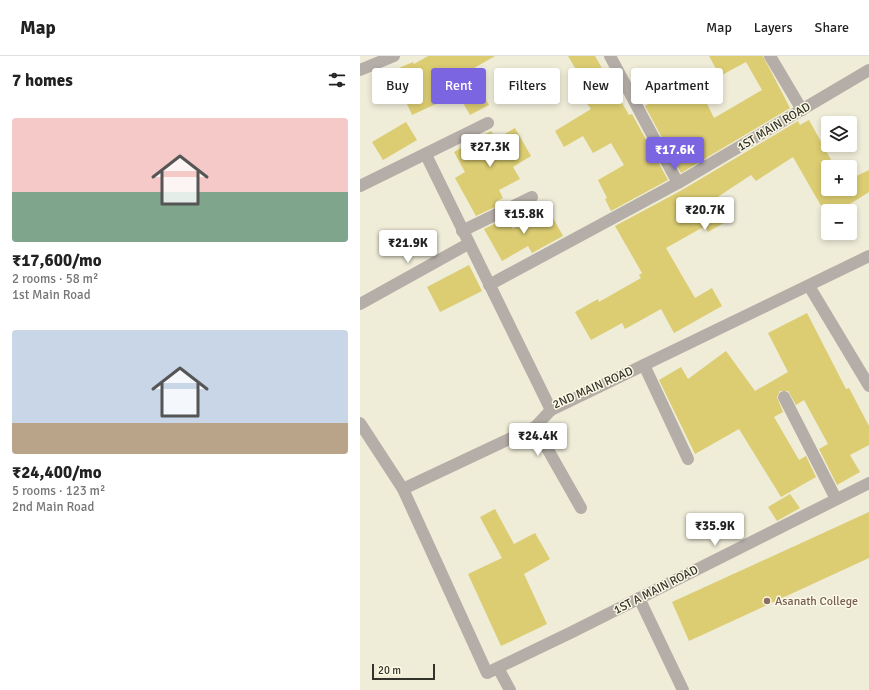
<!DOCTYPE html>
<html lang="en">
<head>
<meta charset="utf-8">
<style>
	body { margin:0; font-family:Signika,sans-serif; background:#f2f2f2; color:#222; height:100vh; display:flex; flex-direction:column; font-size:15px; white-space:nowrap }
	* { box-sizing:border-box; margin:0 }
	p { font-size:13px; color:#767676 }
	.icon { flex:none; width:22px; height:22px; fill:none; stroke:currentColor; stroke-width:2; stroke-linecap:round; stroke-linejoin:round }
	.map { position:relative; flex:1; overflow:hidden }
	.side { display:flex; flex-direction:column; background:#fff; width:360px }
	.side>* { flex:none }
	.guide { position:absolute; left:12px; top:12px; width:380px; height:36px; display:flex; gap:8px }
	.controls { position:absolute; left:461px; top:60px; display:grid; gap:8px }
	.controls a { display:grid; place-items:center; width:36px; height:36px; border-radius:4px; background:#fff; box-shadow:0 2px 6px #0003; font-size:20px }
	.scale { position:absolute; left:12px; bottom:10px; width:63px; box-sizing:border-box; padding-left:4px; border:2px solid #34332b; border-top:0; font-size:11px; line-height:14px; white-space:nowrap; color:#34332b; -webkit-text-stroke:3px #fcf9e5; paint-order:stroke }
	.price { position:absolute; translate:-50% -34px; padding:0 9px; border-radius:4px; background:#fff; color:#222; font-size:13px; line-height:26px; filter:drop-shadow(0 1px 2px #0008) }
	.price::after { content:''; position:absolute; left:50%; top:24px; width:12px; height:9px; margin-left:-6px; background:inherit; clip-path:polygon(0 0,100% 0,50% 100%) }
	.price.active { background:#7c65e0; color:#fff }
	ul { padding:0; list-style:none }
	li { display:grid; align-content:center; gap:8px; height:212px; padding:0 12px }
	li span { display:grid; place-items:center; height:124px; border-radius:4px; color:#555 }
	li>.icon { margin-inline-start:auto }
	span .icon { width:72px; height:72px; fill:#fffc; stroke-width:1 }
	li b { font-size:17px }
	h2 { display:flex; justify-content:space-between; align-items:center; height:48px; padding:0 12px; font-size:17px }
	.chip { padding:0 14px; border-radius:4px; background:#fff; box-shadow:0 2px 6px #0003; font-size:14px; line-height:36px }
	.chip.active { background:#7c65e0; color:#fff }
	header { display:flex; align-items:center; gap:24px; box-sizing:border-box; height:56px; padding:0 20px; background:#fff; border-bottom:1px solid #e0e0e0 }
	header strong { font-size:19px }
	nav { display:flex; gap:22px; margin-inline-start:auto; font-size:14px }
	main { display:flex; flex:1; min-height:0 }
	.map>svg:first-child { display:block }
	.building { fill:#dccd72 }
	.lines { fill:none; stroke-linecap:round; stroke-linejoin:round }
	.minor { stroke:#b5ada7; stroke-width:12 }
	.education-dot { fill:#8d6e63; stroke:#fcf9e5; stroke-width:1.5 }
	.labels { text-anchor:middle; dominant-baseline:central; stroke-width:3; stroke-linejoin:round; paint-order:stroke }
	.street-label { font-size:12px; fill:#34332b; stroke:#fcf9e5 }
	.education-label { font-size:12px; fill:#785e54; stroke:#fcf9e5; text-anchor:start }
</style>
</head>
<body>
<header>
<strong>Map</strong>
<nav><a>Map</a><a>Layers</a><a>Share</a></nav>
</header>
<main>
<section class="side">
<h2>7 homes<svg class="icon" aria-label="filters" viewBox="0 0 24 24"><path d="M4 7h16M4 17h16"/><circle cx="9" cy="7" r="2"/><circle cx="15" cy="17" r="2"/></svg></h2>
<ul>
<li><span style="background:linear-gradient(#f6c9c9 60%,#7fa58c 0)"><svg class="icon" aria-label="home" viewBox="0 0 24 24"><path d="M3 11l9-7 9 7M6 9v11h12V9"/></svg></span><div><b>₹17,600/mo</b><p>2 rooms · 58 m²</p><p>1st Main Road</p></div></li>
<li><span style="background:linear-gradient(#c9d6e8 75%,#b9a48a 0)"><svg class="icon" aria-label="home" viewBox="0 0 24 24"><path d="M3 11l9-7 9 7M6 9v11h12V9"/></svg></span><div><b>₹24,400/mo</b><p>5 rooms · 123 m²</p><p>2nd Main Road</p></div></li>
</ul>
</section>
<div class="map">
<svg width="509" height="634" viewBox="0 0 509 634">
	<rect width="100%" height="100%" fill="#efecd8"/>
	<!-- building -->
	<g class="building">
		<path d="M68 0H135L109 15 129 49 110 59 98 38 52 59 32 15 53 6 54 8Z"/>
		<path d="M208 0H235L269 59 272 58 308 124 251 155 245 143 247 142 238 124 264 109 251 87 233 97 223 80 204 91 195 75 231 53 225 45 232 41Z"/>
		<path d="M349 0H403L430 52 321 117 285 50 308 36 309 38 336 25 354 62 402 34 386 6 360 20Z"/>
		<path d="M449 64 475 111H468V133H490V123L509 114V136L479 155H468V162L433 101 396 125 391 119 356 142 369 164 348 176 345 170 306 192 335 242 352 232 362 250 314 277 301 253 265 273 262 267 231 284 215 256 238 243 239 246 281 222 279 219 282 217 255 170 322 134 438 65 440 69Z"/>
		<path d="M46 66 57 84 23 104 12 86Z"/>
		<path d="M155 72 171 100 153 111 160 123 139 134 143 142 137 145 139 149 116 160 95 122 105 116 94 96 131 75 136 83Z"/>
		<path d="M188 153 203 180 172 197 168 190 142 205 124 173 146 162 153 173Z"/>
		<path d="M109 209 122 235 80 256 67 231Z"/>
		<path d="M447 257 486 333 489 332 509 370V389L490 399 500 416 477 429 459 393 468 388 444 344 436 349 428 335H420L417 341 423 356 414 361 439 404 446 400 456 421 421 441 379 373 335 398 299 324 321 311 328 323 366 295 395 335 428 316 408 277Z"/>
		<path d="M430 438 440 452 417 465 408 451Z"/>
		<path d="M135 453 154 488 175 477 190 503 164 518 187 568 141 590 108 518 142 502 120 461Z"/>
		<path d="M509 456V502L329 585 312 546Z"/>
	</g>
	<g class="lines">
		<!-- minor -->
		<g class="minor">
			<path d="M250 0 318 127"/>
			<path d="M410 0 442 54"/>
			<path d="M0 14 34 0"/>
			<path d="M66 99 191 354 509 200"/>
			<path d="M0 130 128 67"/>
			<path d="M102 175 172 141"/>
			<path d="M129 229 318 127 509 14"/>
			<path d="M449 230 509 330"/>
			<path d="M0 248 108 188"/>
			<path d="M284 309 328 403"/>
			<path d="M424 341 476 443"/>
			<path d="M191 354 175 371 221 452"/>
			<path d="M0 367 43 433"/>
			<path d="M175 371 43 433 127 617 212 576 509 427"/>
			<path d="M279 542 323 634"/>
			<path d="M138 612 150 634"/>
		</g>
	</g>
	<!-- markers -->
	<circle class="education-dot" cx="407" cy="545" r="4"/>
	<g class="labels">
		<!-- street labels -->
		<g class="street-label">
			<text transform="translate(414 71) rotate(-31)">1ST MAIN ROAD</text>
			<text transform="translate(233 332) rotate(-24)">2ND MAIN ROAD</text>
			<text transform="translate(296 534) rotate(-27)">1ST A MAIN ROAD</text>
		</g>
		<!-- education labels -->
		<g class="education-label">
			<text x="415" y="545">Asanath College</text>
		</g>
	</g>
</svg>
<div class="controls">
<a><svg class="icon" aria-label="layers" viewBox="0 0 24 24"><path d="M12 4l9 5-9 5-9-5zM3 14l9 5 9-5"/></svg></a>
<a>+</a>
<a>−</a>
</div>
<div class="scale">20 m</div>
<b class="price" style="left:130px;top:112px">₹27.3K</b>
<b class="price active" style="left:315px;top:115px">₹17.6K</b>
<b class="price" style="left:345px;top:175px">₹20.7K</b>
<b class="price" style="left:164px;top:179px">₹15.8K</b>
<b class="price" style="left:48px;top:208px">₹21.9K</b>
<b class="price" style="left:178px;top:401px">₹24.4K</b>
<b class="price" style="left:355px;top:491px">₹35.9K</b>
<div class="guide">
<a class="chip">Buy</a>
<a class="chip active">Rent</a>
<a class="chip">Filters</a>
<a class="chip">New</a>
<a class="chip">Apartment</a>
</div>
</div>
</main>
</body>
</html>
